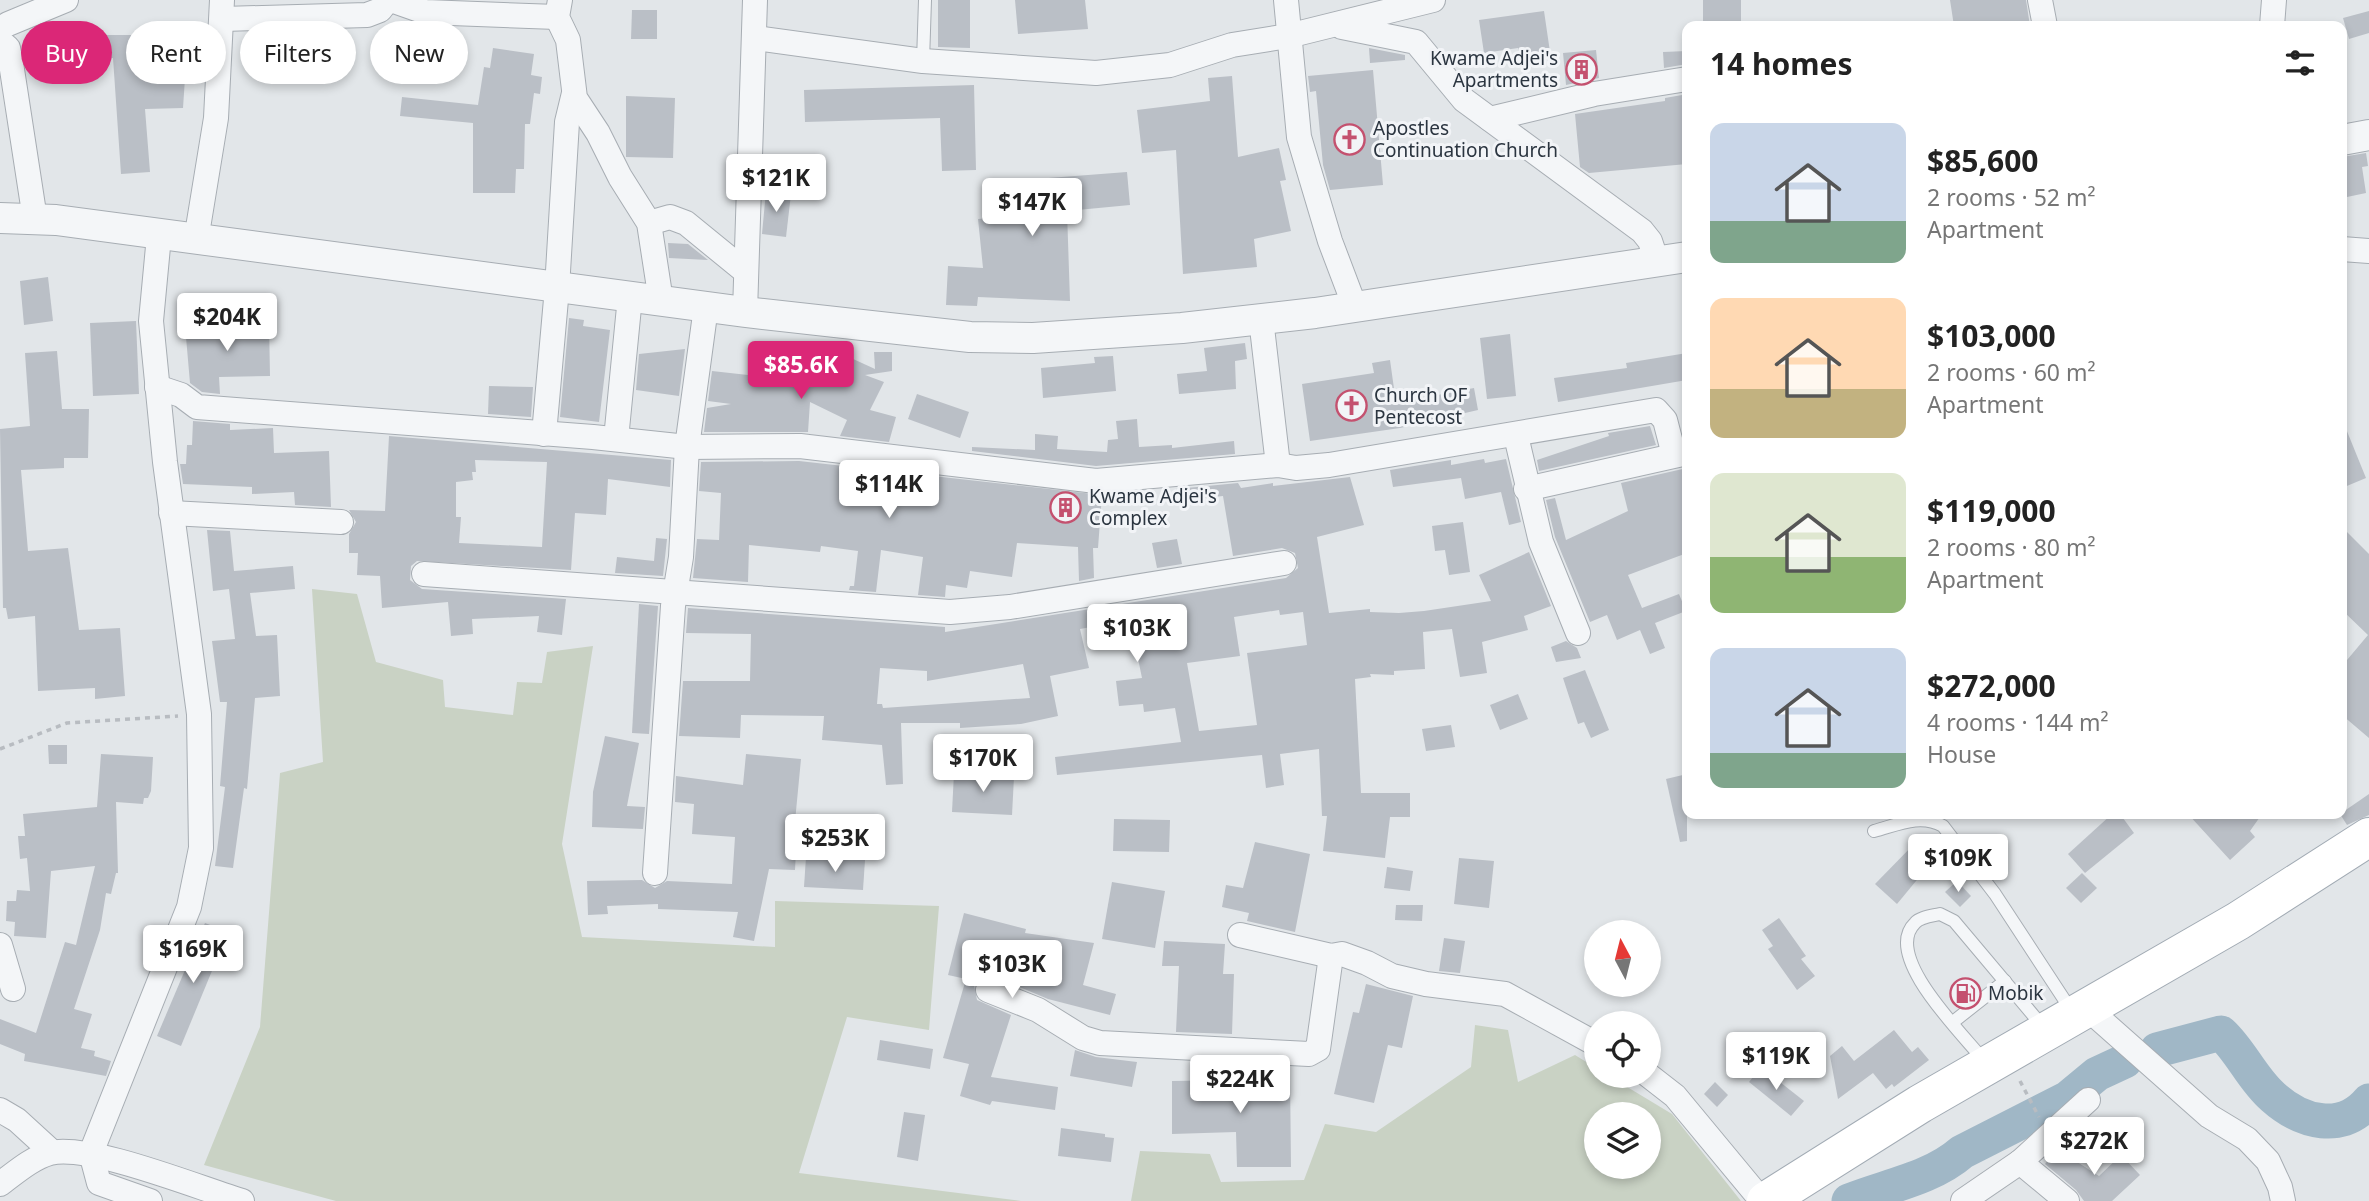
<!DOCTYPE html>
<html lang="en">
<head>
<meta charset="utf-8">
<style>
	body { margin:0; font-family:"Noto Sans",sans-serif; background:#f6f6f6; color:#222; height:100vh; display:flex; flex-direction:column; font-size:26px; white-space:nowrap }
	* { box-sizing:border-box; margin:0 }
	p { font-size:23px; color:#767676 }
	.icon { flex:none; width:38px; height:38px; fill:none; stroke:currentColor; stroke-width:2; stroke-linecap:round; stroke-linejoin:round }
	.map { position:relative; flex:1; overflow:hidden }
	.panel { position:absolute; left:1682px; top:21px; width:665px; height:798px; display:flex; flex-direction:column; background:#fff; border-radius:14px; box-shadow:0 4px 10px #0003 }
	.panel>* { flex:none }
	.hud { position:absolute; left:21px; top:21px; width:665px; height:63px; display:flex; gap:14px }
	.needle { width:46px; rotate:353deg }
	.tools { position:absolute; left:1584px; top:920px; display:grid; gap:14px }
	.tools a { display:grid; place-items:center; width:77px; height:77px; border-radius:50%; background:#fff; box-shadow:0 4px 10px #0003; font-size:35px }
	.price { position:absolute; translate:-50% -60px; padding:0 16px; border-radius:7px; background:#fff; color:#222; font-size:23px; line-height:46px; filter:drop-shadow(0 2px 4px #0008) }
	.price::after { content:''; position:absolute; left:50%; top:42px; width:21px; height:16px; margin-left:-10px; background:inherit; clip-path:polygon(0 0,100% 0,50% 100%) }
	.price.on { background:#db2777; color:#fff }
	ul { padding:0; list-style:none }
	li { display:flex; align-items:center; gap:21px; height:175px; padding:0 28px }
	li span { display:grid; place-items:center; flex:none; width:196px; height:140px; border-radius:14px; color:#555 }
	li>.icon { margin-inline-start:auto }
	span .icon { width:84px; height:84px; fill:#fffc; stroke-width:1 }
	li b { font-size:30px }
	h2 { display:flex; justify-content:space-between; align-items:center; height:84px; padding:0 28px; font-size:30px }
	.tag { padding:0 24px; border-radius:32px; background:#fff; box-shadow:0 4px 10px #0003; font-size:24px; line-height:63px }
	.tag.on { background:#db2777; color:#fff }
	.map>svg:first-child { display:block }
	.green { fill:#c9d2c4; fill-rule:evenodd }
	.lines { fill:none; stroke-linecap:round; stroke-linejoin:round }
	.river { stroke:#a0b7c6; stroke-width:35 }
	.building { fill:#babfc6; fill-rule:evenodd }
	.service-casing { stroke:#a7adb3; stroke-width:14 }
	.minor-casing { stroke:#a7adb3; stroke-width:26 }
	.tertiary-casing { stroke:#a7adb3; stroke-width:32 }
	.primary-casing { stroke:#a2abb4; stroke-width:40 }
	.path { stroke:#b8bcc1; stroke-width:3.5; stroke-dasharray:5 5; stroke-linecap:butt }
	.service { stroke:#f4f6f8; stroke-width:12 }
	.minor { stroke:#f4f6f8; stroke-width:24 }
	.tertiary { stroke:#f4f6f8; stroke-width:30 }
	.primary { stroke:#fff; stroke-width:38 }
	.labels { text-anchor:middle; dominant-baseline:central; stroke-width:6; stroke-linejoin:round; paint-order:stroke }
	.poi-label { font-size:19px; fill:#2b3540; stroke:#f2f4f7; text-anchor:start }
</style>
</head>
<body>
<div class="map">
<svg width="2369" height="1201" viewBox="0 0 2369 1201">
	<rect width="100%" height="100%" fill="#e2e6e9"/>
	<!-- green -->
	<g class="green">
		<path d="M312 589 357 594 376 662 443 680 445 707 513 715 517 682 542 683 547 652 593 646 562 844 582 937 775 947V901L939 906 929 1030 847 1017 799 1173 1021 1201H336L204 1165 260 1027 280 773 323 762Z"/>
		<path d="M1475 1025 1508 1030 1518 1082 1575 1055 1596 1068V1076H1609L1672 1114 1741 1201H1131L1140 1151 1210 1154 1221 1182 1304 1180 1325 1124 1376 1132 1471 1067ZM1596 1115H1648V1167H1596Z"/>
	</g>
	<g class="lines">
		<!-- river -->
		<g class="river">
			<path d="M2157 1050 2221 1033C2241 1051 2252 1079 2273 1097 2302 1123 2342 1133 2369 1101"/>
			<path d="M1849 1201C1886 1186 1931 1179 1962 1152L2068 1098 2097 1074 2125 1061"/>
		</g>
	</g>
	<!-- building -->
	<g class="building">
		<path d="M938 0H970V48L938 47Z"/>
		<path d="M1015 0H1085L1088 29 1018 34Z"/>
		<rect x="1703" y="0" width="38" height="26"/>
		<path d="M1950 0H2026L2030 26H1954Z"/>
		<path d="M632 10H657V39H631Z"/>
		<path d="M1544 11 1550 52 1519 57 1518 48 1484 53 1479 20Z"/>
		<path d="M2369 11V33L2349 39 2343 18Z"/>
		<path d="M105 35H134L135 49 180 47 181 78H185L183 108 145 109 150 172 121 174 113 58 67 63 65 40Z"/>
		<path d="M493 48 534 54 531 75 542 77 540 94 534 93 530 124H525L524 169H516L515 193H473V123L400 116 402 97 478 105 484 67 490 68Z"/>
		<path d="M1369 48 1405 55V60L1370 63Z"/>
		<path d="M1596 50 1599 78 1566 85 1563 53Z"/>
		<path d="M1687 51V64L1664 68 1663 52Z"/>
		<path d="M1373 70 1383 185 1330 190 1323 165 1316 91 1310 92 1308 76Z"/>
		<path d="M1232 76 1238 157 1279 148 1286 180 1280 181 1291 231 1254 239 1257 267 1183 274 1176 150 1142 153 1137 110 1210 101 1208 78Z"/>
		<path d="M974 85 976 170 942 171 940 118 805 122 804 90Z"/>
		<path d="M1682 95 1687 164 1589 173 1580 167 1575 114 1665 101V98Z"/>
		<path d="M626 96 675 98 673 158 626 157Z"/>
		<path d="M2366 153 2368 166 2362 167 2366 193 2347 197 2342 157Z"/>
		<path d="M1127 172 1130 205 1067 211 1070 301 978 297 977 306 946 305 948 266 983 268 978 219 999 217 996 182Z"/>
		<path d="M766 191 791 194 786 237 762 234Z"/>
		<path d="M668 243 688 244 708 260 669 258Z"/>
		<path d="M48 277 53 321 24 325 20 281Z"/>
		<path d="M569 318 584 320 583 326 610 330 599 422 560 417Z"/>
		<path d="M136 321 139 394 93 396 90 323Z"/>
		<path d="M269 323 270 376 219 377 220 394 202 392 190 383 186 337 191 336 190 325Z"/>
		<path d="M1510 334 1516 396 1487 399 1480 338Z"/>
		<path d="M1245 343 1247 359 1235 361 1236 389 1179 394 1177 374 1207 371 1204 348Z"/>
		<path d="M685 349 679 396 636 390 639 354Z"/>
		<path d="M57 351 62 409H89L88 458H64V468L21 470 28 551 68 548 79 630 120 628 125 696 95 699V688L38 691 35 616 8 619 6 608H3L0 429 30 426 25 353Z"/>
		<path d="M874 352H892V371L865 375 884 382 870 410 896 417 889 442 840 436 847 420 810 402 808 432H704L707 408 731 404 708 401 712 371 757 376 844 372 851 358 875 369Z"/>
		<path d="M1687 353V380L1558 402 1554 378 1627 368 1626 363Z"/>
		<path d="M1113 356 1116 391 1043 398 1041 368 1095 363 1094 357Z"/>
		<path d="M1390 360 1396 403 1474 388 1478 410 1400 428 1310 441 1302 384 1374 373 1372 363Z"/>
		<path d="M489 386 533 387 531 417 488 414Z"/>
		<path d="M917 394 969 412 960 438 908 419Z"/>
		<path d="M1137 419 1139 447 1172 445V448L1234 441 1235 454 1096 466 972 451V447L1035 450V434L1058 436 1057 449 1107 452 1108 440 1118 439 1116 421Z"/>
		<path d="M2342 419 2366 478 2342 488Z"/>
		<path d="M193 421 230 424V430L273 428 274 453 329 451 331 507 295 505 294 492 252 494V487L183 484 180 464H186L187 445H192Z"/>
		<path d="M1650 426 1656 445 1539 471 1537 460 1609 436 1608 433Z"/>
		<path d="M389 436 671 460 670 487 608 479 606 515 575 513 571 570 417 561 411 566 410 580 422 589 566 599 562 635 537 632 539 616 472 619 473 634 451 636 448 602 382 608 380 576 357 575 358 553H349V534L356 522 349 510 385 511ZM475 460 547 462 542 547 459 543 461 517H456V482L473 480 472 472H476Z"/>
		<path d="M1484 459 1485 463 1506 459 1521 522 1509 525 1501 492 1465 499 1461 478 1393 487 1390 470 1451 460V465Z"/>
		<path d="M799 461 1102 495 1098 548H1093L1094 578 1079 581 1078 547 1017 543 1012 577 970 571 967 588 946 585 945 597 918 595 923 557 881 550 876 592 849 590 850 586H854L858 551 821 546 820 552 749 545 748 582 693 578 697 539 719 540 721 493 699 491 701 462Z"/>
		<path d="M1687 468V553L1628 575 1642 608 1679 594 1686 611 1655 623 1665 648 1650 654 1640 630 1617 640 1607 615 1590 622 1555 537 1546 500 1555 498 1566 540 1628 511 1621 483Z"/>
		<path d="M1350 477 1364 525 1317 537 1329 613 1370 609V612L1399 613 1424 611 1491 601 1479 575 1529 552 1551 606 1524 616 1528 630 1482 642 1487 673 1460 677 1452 629 1423 632 1425 669 1394 671V675L1370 674 1371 677 1355 679 1361 793H1410V817H1390L1385 858 1323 851 1327 816H1322L1319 749 1280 754 1284 785 1266 788 1262 755 1057 775 1055 757 1181 742 1175 708 1144 712 1143 704 1119 706 1116 681 1142 678 1130 620 1080 629 1089 668 1050 676 1058 716 1021 724 960 728V723H901L903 784 886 785 882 745 822 740 824 716 741 715 740 738 679 736 683 681H750L751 634 686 633 688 608 945 627V632L1286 578 1298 568 1295 553 1282 548 1233 556 1223 496 1178 501 1176 489 1238 483 1241 488 1273 483V486ZM1279 610 1280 615 1303 612 1307 645 1247 653 1257 725 1199 731 1187 663 1240 656 1234 617ZM1023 664 1030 698 883 708 882 704H877L880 668 927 671V681Z"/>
		<path d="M1463 522 1470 572 1449 575 1445 550 1435 551 1432 526Z"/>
		<path d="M2342 527 2369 554V738L2342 715V666L2368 635 2342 610Z"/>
		<path d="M207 530 230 531 234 571 293 566 295 589 250 593 256 636 277 635 280 696 255 698 247 789 244 788 233 868 215 866 225 787 220 786 227 702H220L212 641 235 639 229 589 213 591Z"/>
		<path d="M656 538 667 539 663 576 615 573 617 557 654 561Z"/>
		<path d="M1177 539 1182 564 1157 568 1152 543Z"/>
		<path d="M639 604 658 606 649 734 632 733Z"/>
		<path d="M1566 641 1577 648 1581 658 1556 662 1551 647Z"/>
		<path d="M1585 670 1609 730 1591 738 1584 722 1578 724 1563 678Z"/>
		<path d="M1518 694 1528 719 1500 730 1490 705Z"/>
		<path d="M1451 725 1455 747 1426 751 1422 729Z"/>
		<path d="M605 736 639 743 627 806 645 807 643 829 592 827 593 792Z"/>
		<path d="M48 745H67V764H49Z"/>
		<path d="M101 754 153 757 151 791 148 798H144L143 804 116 802 118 873H116L111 894 106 893 100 930 74 1009 92 1014 81 1048 95 1051 94 1056 111 1061 106 1076 24 1061 25 1054 0 1044V1019L36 1033 65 942 76 945 95 866 51 871 46 938 14 936 15 922 6 921 7 901H16L17 890 30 891 27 858 20 859 18 836H25L23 814 97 807Z"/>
		<path d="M746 754 801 759 794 832H797L795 870 769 869 754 941 733 937 738 912 658 909V904L607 906 608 914 588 915 587 881 642 880 655 888 667 881 732 884 735 837 692 834 694 804 675 802 676 776 743 785Z"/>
		<path d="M954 773 1014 777 1012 815 952 812Z"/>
		<path d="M1687 774V841L1680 842 1666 779Z"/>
		<path d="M2369 794V815L2347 825 2340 814Z"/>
		<path d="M2112 814H2120L2134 833 2085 873 2068 854Z"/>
		<path d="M2188 814H2262L2250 831 2255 837 2230 860Z"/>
		<path d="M1114 819 1170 820 1169 852 1113 851Z"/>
		<path d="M1918 840 1935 858 1897 904 1875 884Z"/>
		<path d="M1255 842 1310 854 1295 932 1247 921 1249 913 1222 907 1226 885 1243 888Z"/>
		<path d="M806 857 865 860 863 890 804 887Z"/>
		<path d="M1459 858 1494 861 1489 908 1454 904Z"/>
		<path d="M1387 867 1413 871 1410 891 1384 888Z"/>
		<path d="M2082 873 2097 888 2081 903 2066 888Z"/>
		<path d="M1957 881 1971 896 1960 907 1945 892Z"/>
		<path d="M1112 882 1165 891 1155 948 1102 939Z"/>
		<path d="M1396 905H1423L1422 921 1395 920Z"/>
		<path d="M964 913 1026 929 1025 933 1094 943 1083 985 1116 994 1110 1015 1048 999 993 976 979 978 974 985 977 1000 1011 1015 991 1077 1058 1087 1055 1110 992 1101 990 1105 960 1096 969 1064 943 1058 966 979 948 975Z"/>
		<path d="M1779 918 1806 956 1801 959 1815 976 1797 990 1768 949 1773 946 1762 930Z"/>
		<path d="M205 923 228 932 181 1046 157 1036Z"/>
		<path d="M1444 938 1465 941 1460 973 1439 971Z"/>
		<path d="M1164 941 1225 944 1223 974H1234L1232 1034 1176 1032 1179 966H1162Z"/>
		<path d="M1366 984 1413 996 1402 1048 1388 1045 1374 1103 1334 1094 1353 1012 1359 1013Z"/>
		<path d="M1894 1030 1912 1052 1918 1047 1929 1060 1894 1087 1892 1084 1886 1089 1873 1073 1838 1099 1830 1056 1842 1046 1854 1061Z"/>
		<path d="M880 1040 933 1049 930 1069 877 1060Z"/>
		<path d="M1075 1050 1096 1057 1137 1062 1132 1087 1070 1076Z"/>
		<path d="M1761 1067 1804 1101 1791 1116 1749 1082Z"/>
		<path d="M1237 1073H1290L1291 1167H1237L1236 1132 1172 1134V1081L1237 1080Z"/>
		<path d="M1715 1082 1728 1095 1717 1107 1704 1094Z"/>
		<path d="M904 1112 925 1115 918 1161 897 1157Z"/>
		<path d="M1061 1128 1105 1134V1137L1114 1138 1111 1162 1058 1156Z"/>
		<path d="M2057 1149 2099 1176 2121 1155 2140 1175 2112 1201H2084L2076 1190 2045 1164Z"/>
	</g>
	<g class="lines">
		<defs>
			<g id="service">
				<path d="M923 61 925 0"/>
				<path d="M1874 831C1897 825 1920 813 1943 826L1995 894 2073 1013"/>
				<path d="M1953 1022 2005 981"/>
				<path d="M1986 1063C1965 1036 1881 956 1915 923 1920 917 1932 916 1940 914L1954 921 2044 1028"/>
			</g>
			<g id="minor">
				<path d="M391 0 425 12 557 17"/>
				<path d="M560 0 557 17 568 40 575 98 598 133 620 177 649 223 661 301"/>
				<path d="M1286 0 1299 137 1330 241 1355 307"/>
				<path d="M2040 0 2045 26"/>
				<path d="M223 19 367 15 380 10 388 0"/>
				<path d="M8 24 66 0"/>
				<path d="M2272 26 2274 0"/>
				<path d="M1342 27 1416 42 1464 100 1642 231 1650 241 1657 262"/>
				<path d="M755 38 923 61 1096 73 1170 65 1232 45 1288 36 1433 0"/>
				<path d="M0 41 8 48 11 63 35 219"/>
				<path d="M1490 119 1594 94 1687 79"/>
				<path d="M649 223 670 217 686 223 746 272"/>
				<path d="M196 240 216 118 222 0"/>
				<path d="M2342 249 2369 251"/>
				<path d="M745 312 755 0"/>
				<path d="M1261 319 1278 465"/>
				<path d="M157 387 181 395 197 407 593 437 687 447 800 446 1096 481 1278 465 1296 468 1329 465 1656 410 1665 420 1674 455"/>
				<path d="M544 434 557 288 567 122 574 93"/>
				<path d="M1516 436 1541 542 1578 633"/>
				<path d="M616 439 630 297"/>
				<path d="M1526 489 1687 453"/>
				<path d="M171 513 341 522"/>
				<path d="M424 574 950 612 1010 607 1284 563"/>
				<path d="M655 873 673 606 681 557 687 447 706 307"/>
				<path d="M1240 935 1331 956 1342 954 1367 963 1392 976 1426 984 1505 994 1596 1044"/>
				<path d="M0 945 13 989"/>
				<path d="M988 990 1038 1010 1083 1038 1100 1043 1309 1054 1318 1049 1331 956"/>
				<path d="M2087 1008 2209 1116 2247 1139 2268 1161 2280 1187 2283 1201"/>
				<path d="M1648 1075 1675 1096 1762 1201"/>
				<path d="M0 1110 17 1120 52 1152"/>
				<path d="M2020 1162 2067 1201"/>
				<path d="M0 1184C15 1173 32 1158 50 1153 88 1143 199 1188 242 1201"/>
				<path d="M150 1201 99 1183 91 1153 189 907 201 848 199 714 165 462 151 321 159 236"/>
				<path d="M1963 1201 2020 1162 2088 1100"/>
			</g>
			<g id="tertiary">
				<path d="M2342 140 2369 135"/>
				<path d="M0 218 56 220 745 312 970 337 1033 338 1182 328 1315 313 1687 257"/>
			</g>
			<path id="primary" d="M1766 1201 1920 1104 2238 921 2369 837"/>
		</defs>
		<!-- service casing -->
		<use href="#service" class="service-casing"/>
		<!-- minor casing -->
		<use href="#minor" class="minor-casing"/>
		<!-- tertiary casing -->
		<use href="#tertiary" class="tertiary-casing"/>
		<!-- primary casing -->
		<use href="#primary" class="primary-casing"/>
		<!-- path -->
		<g class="path">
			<path d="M0 749 67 723 178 716"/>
			<path d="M2020 1081 2039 1117"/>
		</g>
		<!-- service -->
		<use href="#service" class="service"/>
		<!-- minor -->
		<use href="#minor" class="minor"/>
		<!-- tertiary -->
		<use href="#tertiary" class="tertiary"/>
		<!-- primary -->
		<use href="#primary" class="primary"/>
	</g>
	<!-- icons -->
	<defs>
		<symbol id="building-ring" viewBox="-11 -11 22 22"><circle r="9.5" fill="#f2f4f7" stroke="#c4516f" stroke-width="1.5"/><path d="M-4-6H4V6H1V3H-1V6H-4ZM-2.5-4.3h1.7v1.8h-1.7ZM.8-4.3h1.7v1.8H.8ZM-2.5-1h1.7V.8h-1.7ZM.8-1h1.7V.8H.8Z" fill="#c4516f"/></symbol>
		<symbol id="church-ring" viewBox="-11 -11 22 22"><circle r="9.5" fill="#f2f4f7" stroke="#c4516f" stroke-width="1.5"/><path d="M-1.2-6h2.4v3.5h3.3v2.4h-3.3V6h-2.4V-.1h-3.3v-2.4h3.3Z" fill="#c4516f"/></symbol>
		<symbol id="fuel-ring" viewBox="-11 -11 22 22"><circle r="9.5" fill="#f2f4f7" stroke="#c4516f" stroke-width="1.5"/><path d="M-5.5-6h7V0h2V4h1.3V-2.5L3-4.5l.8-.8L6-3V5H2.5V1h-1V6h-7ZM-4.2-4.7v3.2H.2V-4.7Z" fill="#c4516f"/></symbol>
	</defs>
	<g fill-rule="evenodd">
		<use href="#building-ring" x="1564" y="52" width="35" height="35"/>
		<use href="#church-ring" x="1332" y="122" width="35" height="35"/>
		<use href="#church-ring" x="1334" y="388" width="35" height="35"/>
		<use href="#building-ring" x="1048" y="490" width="35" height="35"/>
		<use href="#fuel-ring" x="1948" y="976" width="35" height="35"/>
	</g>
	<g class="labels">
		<!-- poi labels -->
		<g class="poi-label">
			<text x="1558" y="58" text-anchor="end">Kwame Adjei's<tspan x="1558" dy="22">Apartments</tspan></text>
			<text x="1373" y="128">Apostles<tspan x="1373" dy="22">Continuation Church</tspan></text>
			<text x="1374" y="395">Church OF<tspan x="1374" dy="22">Pentecost</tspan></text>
			<text x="1089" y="496">Kwame Adjei's<tspan x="1089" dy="22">Complex</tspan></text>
			<text x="1988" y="993">Mobik</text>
		</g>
	</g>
</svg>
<div class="tools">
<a><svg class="needle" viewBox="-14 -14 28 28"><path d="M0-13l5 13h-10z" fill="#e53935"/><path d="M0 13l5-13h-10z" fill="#767676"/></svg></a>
<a><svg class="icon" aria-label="locate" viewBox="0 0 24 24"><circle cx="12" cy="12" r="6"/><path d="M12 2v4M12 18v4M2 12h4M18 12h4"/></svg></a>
<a><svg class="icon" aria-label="layers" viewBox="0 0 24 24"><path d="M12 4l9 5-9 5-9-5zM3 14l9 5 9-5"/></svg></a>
</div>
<b class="price" style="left:776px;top:214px">$121K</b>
<b class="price" style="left:1032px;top:238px">$147K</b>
<b class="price" style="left:227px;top:353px">$204K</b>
<b class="price on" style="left:801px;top:401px">$85.6K</b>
<b class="price" style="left:889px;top:520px">$114K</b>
<b class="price" style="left:1137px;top:664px">$103K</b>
<b class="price" style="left:983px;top:794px">$170K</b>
<b class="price" style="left:835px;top:874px">$253K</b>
<b class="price" style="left:1958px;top:894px">$109K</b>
<b class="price" style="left:193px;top:985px">$169K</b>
<b class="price" style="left:1012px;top:1000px">$103K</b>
<b class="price" style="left:1776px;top:1092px">$119K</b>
<b class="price" style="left:1240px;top:1115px">$224K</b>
<b class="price" style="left:2094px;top:1177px">$272K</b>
<div class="hud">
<a class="tag on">Buy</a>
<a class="tag">Rent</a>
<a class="tag">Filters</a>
<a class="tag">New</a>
</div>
<section class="panel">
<h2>14 homes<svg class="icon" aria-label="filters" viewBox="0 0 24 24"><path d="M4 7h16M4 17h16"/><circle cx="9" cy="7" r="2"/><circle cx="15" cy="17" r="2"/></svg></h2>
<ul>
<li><span style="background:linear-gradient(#c9d6e8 70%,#7fa58c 0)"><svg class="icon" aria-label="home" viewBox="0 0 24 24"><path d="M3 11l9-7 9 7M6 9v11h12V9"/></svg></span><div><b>$85,600</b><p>2 rooms · 52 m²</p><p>Apartment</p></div></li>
<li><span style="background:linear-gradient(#ffd9b3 65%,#c2b280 0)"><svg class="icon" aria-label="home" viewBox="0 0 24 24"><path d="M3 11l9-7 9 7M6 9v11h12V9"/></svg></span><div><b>$103,000</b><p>2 rooms · 60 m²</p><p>Apartment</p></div></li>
<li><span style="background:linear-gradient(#dfe7d0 60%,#8fb573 0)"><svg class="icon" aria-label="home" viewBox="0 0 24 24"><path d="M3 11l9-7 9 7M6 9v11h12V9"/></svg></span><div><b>$119,000</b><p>2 rooms · 80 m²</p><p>Apartment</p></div></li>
<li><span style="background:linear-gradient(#c9d6e8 75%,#7fa58c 0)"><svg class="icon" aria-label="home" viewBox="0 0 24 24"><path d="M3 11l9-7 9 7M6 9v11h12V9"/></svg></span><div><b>$272,000</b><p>4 rooms · 144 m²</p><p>House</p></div></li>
</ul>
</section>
</div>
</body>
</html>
